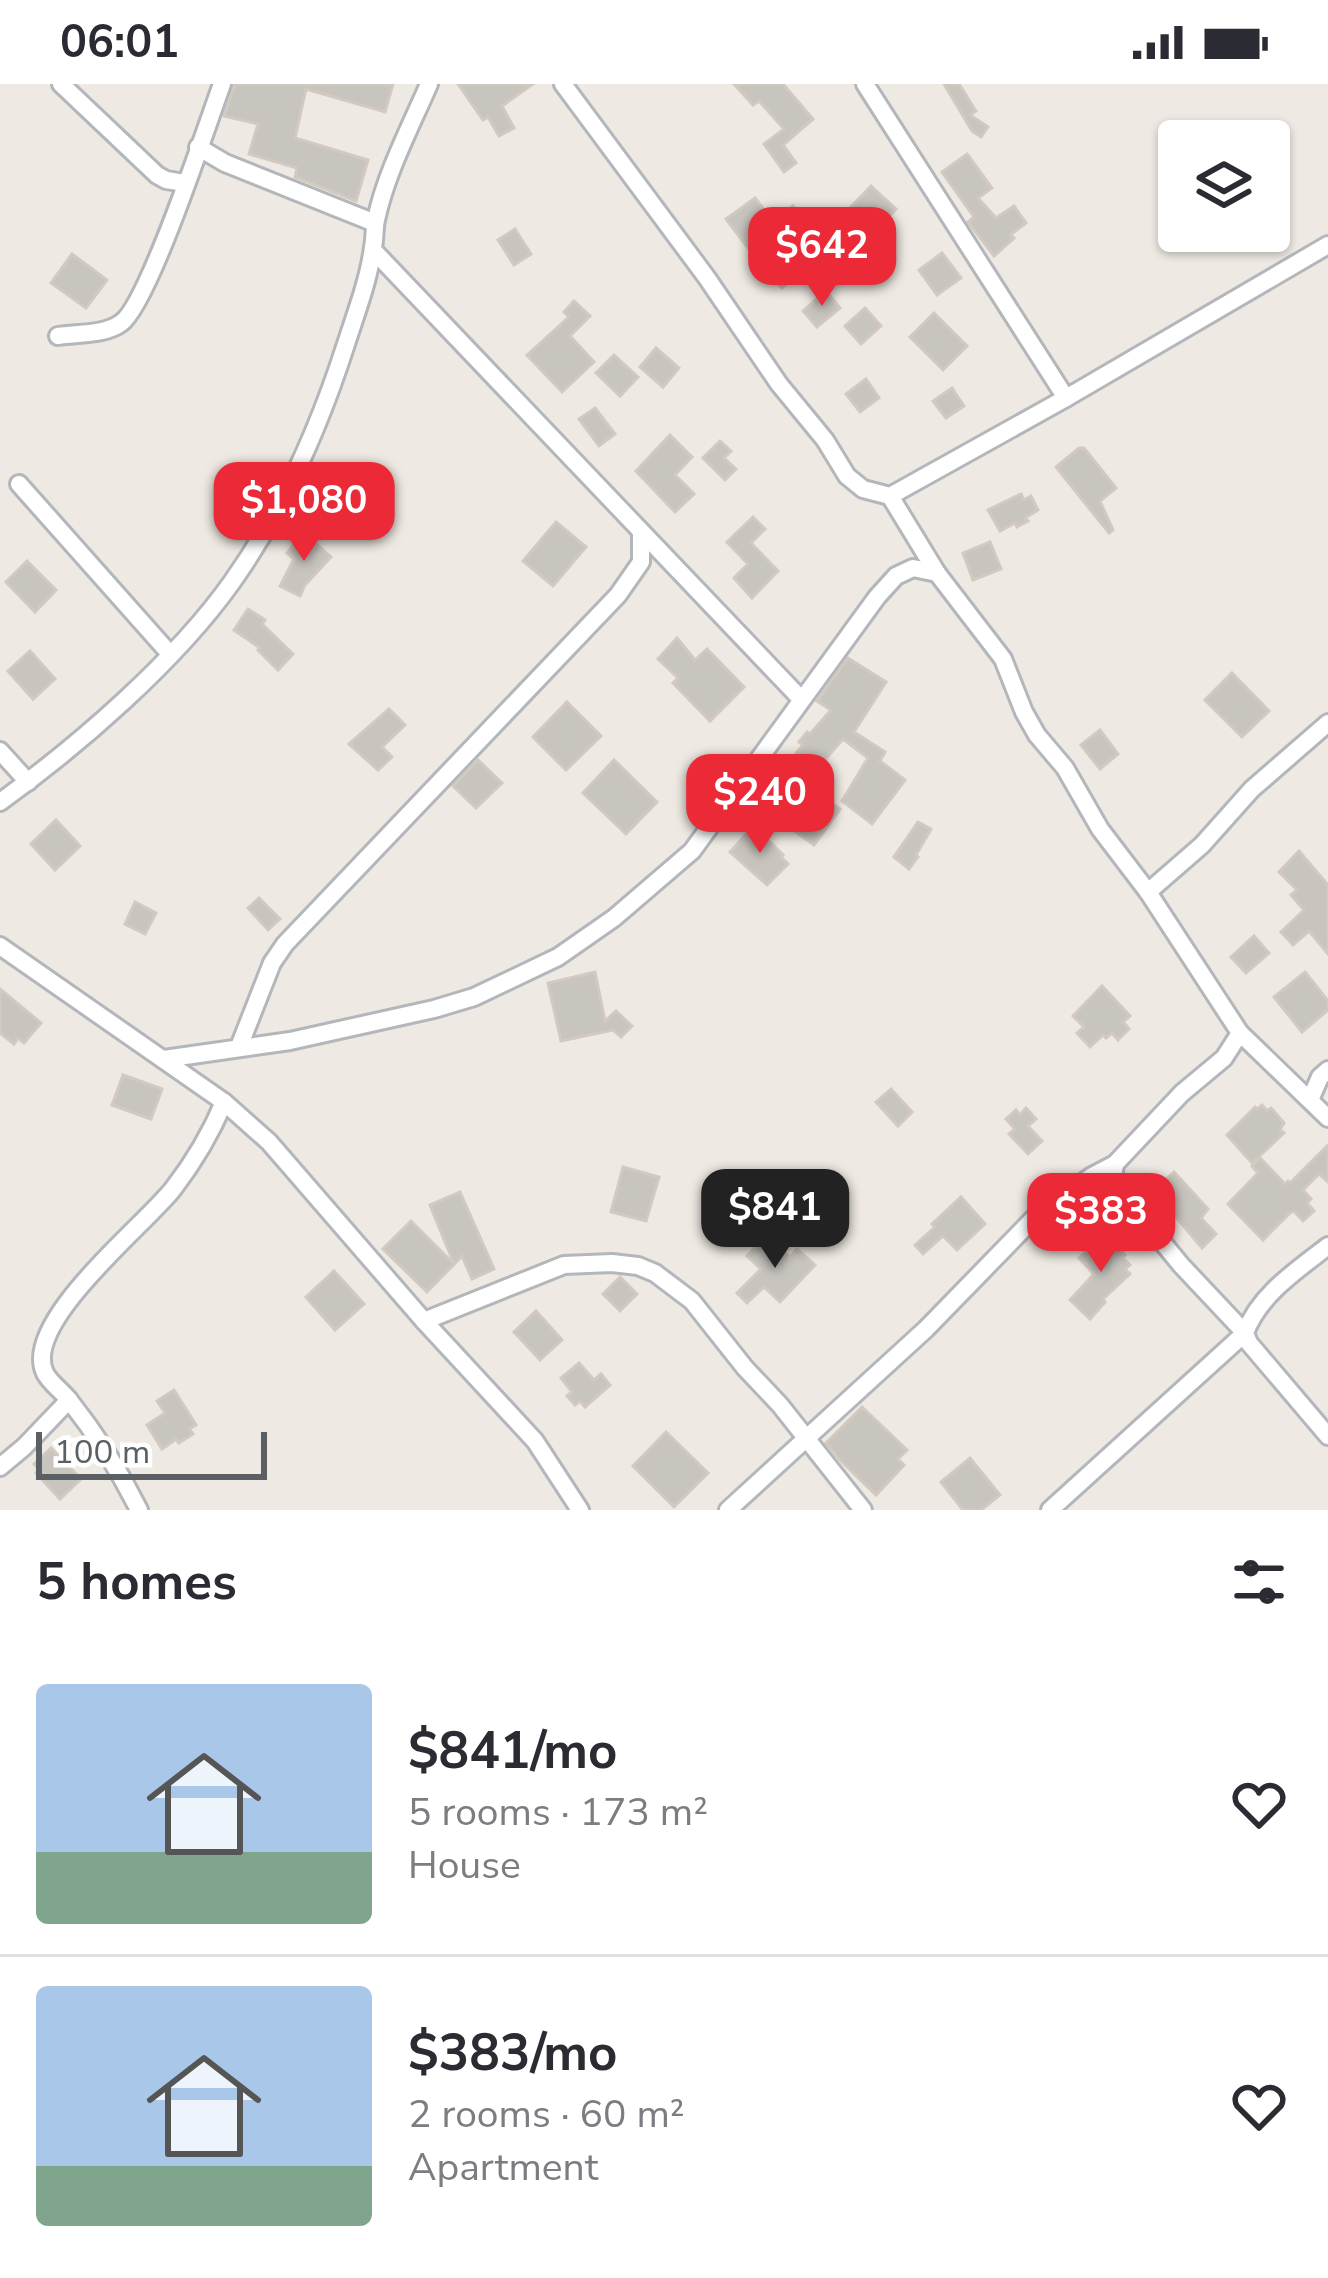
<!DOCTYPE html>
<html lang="en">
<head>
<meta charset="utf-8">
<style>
	body { margin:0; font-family:"Nunito Sans",sans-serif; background:#f7f7f7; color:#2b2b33; height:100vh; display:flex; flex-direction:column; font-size:45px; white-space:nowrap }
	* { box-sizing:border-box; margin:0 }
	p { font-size:39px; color:#7c7c81 }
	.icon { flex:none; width:66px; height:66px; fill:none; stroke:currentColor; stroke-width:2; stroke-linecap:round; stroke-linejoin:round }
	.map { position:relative; height:1426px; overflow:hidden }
	.details { display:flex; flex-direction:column; background:#fff; flex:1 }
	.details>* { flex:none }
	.buttons { position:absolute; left:1158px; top:36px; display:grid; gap:24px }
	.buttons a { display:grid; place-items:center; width:132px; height:132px; border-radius:12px; background:#fff; box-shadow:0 3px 9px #0004; font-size:60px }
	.scale { position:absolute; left:36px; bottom:30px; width:231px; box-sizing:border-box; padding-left:12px; border:6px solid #5a6063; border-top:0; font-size:33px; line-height:42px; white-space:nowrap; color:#5a6063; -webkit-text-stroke:9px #fff; paint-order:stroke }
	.price { position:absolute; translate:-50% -102px; padding:0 27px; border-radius:24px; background:#ec2937; color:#fff; font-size:39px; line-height:78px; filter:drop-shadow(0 3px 6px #0008) }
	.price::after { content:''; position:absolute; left:50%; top:72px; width:36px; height:27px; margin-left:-18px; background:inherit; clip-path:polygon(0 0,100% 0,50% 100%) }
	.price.active { background:#222; color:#fff }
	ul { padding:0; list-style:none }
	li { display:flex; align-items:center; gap:36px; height:300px; padding:0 36px }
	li+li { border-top:3px solid #e1e1e2 }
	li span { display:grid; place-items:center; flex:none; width:336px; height:240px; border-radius:12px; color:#555 }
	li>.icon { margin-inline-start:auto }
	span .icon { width:144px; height:144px; fill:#fffc; stroke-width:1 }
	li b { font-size:51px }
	h2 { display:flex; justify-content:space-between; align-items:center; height:144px; padding:0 36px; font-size:51px }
	.status { display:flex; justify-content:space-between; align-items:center; height:84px; padding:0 60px; background:#fff; direction:ltr }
	.status svg { height:33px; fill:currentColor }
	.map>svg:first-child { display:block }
	.building { fill:#c8c4be; stroke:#d2cac0; stroke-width:3 }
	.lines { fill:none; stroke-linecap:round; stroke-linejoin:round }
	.minor-casing { stroke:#b3b6ba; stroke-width:22 }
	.minor { stroke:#fff; stroke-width:16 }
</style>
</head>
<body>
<div class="status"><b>06:01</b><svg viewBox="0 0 49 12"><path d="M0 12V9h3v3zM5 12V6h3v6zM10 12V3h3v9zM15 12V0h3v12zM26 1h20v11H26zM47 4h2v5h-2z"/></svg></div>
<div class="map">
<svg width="1328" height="1426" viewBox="0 0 1328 1426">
	<rect width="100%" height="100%" fill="#eee9e2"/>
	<!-- building -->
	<g class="building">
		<path d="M235 0H393L385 28 306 5 295 54 368 76 356 117 295 93 297 84 249 70 258 40 224 32Z"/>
		<path d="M458 0H533L502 22 514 44 499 52 488 33 483 36Z"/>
		<path d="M734 0H783L813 35 783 61 796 79 784 88 764 60 784 45 759 17 753 21Z"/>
		<path d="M944 0H959L976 27 970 31 988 43 981 53 972 47Z"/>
		<path d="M967 70 992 104 978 114 996 134 1014 122 1026 139 1010 151 1014 154 994 172 968 138 974 133 942 88Z"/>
		<path d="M871 102 896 125 870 152 846 128Z"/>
		<path d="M755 114 774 139 793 122 811 143 801 152 796 146 777 161 801 186 782 204 763 184 726 135Z"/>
		<path d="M515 145 531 170 514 181 498 156Z"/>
		<path d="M942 169 961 194 937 211 919 186Z"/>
		<path d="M72 170 107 196 86 224 51 199Z"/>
		<path d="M826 207 840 224 817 243 803 227Z"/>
		<path d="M574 217 590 232 570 252 594 278 562 308 527 271 569 233 564 228Z"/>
		<path d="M865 224 881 242 861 260 845 242Z"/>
		<path d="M934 229 967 262 943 286 910 253Z"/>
		<path d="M656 264 679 284 663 303 640 283Z"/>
		<path d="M614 271 638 293 620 312 596 289Z"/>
		<path d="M866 295 879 314 860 328 846 310Z"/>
		<path d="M952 304 964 322 946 334 933 317Z"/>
		<path d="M595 324 615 350 599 362 579 335Z"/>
		<path d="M670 351 692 373 675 391 694 410 675 428 636 387Z"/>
		<path d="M720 357 731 367 724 374 736 385 725 396 703 374Z"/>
		<path d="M1079 364H1084L1116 404 1100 417 1113 446 1109 449 1056 383Z"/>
		<path d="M1021 410 1024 416 1031 412 1038 426 1025 434 1028 437 1017 443 1015 439 1000 447 988 426Z"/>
		<path d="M753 433 765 445 751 459 778 487 752 514 734 494 748 480 727 458Z"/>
		<path d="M556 438 586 463 553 502 523 477Z"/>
		<path d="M304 449 331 473 305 501 300 512 280 502 294 475 287 469Z"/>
		<path d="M990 458 1001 485 973 496 963 469Z"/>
		<path d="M27 477 56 506 35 528 6 498Z"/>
		<path d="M248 525 265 536 262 540 293 570 278 586 258 566 260 564 234 546Z"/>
		<path d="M677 554 695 576 707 565 744 603 710 637 673 599 678 594 658 575Z"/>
		<path d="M30 567 55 595 33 615 8 587Z"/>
		<path d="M848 574 886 598 854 648 885 668 880 677 905 696 872 740 842 717 868 674 843 655 816 686 796 669 803 661 799 658 807 648 810 650 831 626 817 617Z"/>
		<path d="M1232 589 1269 627 1242 653 1205 616Z"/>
		<path d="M567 618 601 652 566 686 533 653Z"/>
		<path d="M389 625 405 641 382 663 392 673 378 686 349 660Z"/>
		<path d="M1100 646 1118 670 1100 685 1081 661Z"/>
		<path d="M478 676 502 699 476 724 453 702Z"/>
		<path d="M614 676 657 718 626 750 583 709Z"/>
		<path d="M809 703 840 725 814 761 783 739 788 733 773 721 784 708 798 719Z"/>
		<path d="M56 736 80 762 55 786 31 760Z"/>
		<path d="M918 738 931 745 916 771 918 773 909 785 894 773Z"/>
		<path d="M754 742 783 771 781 773 788 780 767 801 730 768Z"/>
		<path d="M1299 767 1328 801V870L1309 847 1293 861 1281 848 1304 826 1291 811 1297 806 1279 788Z"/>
		<path d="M259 814 280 835 268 846 248 824Z"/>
		<path d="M135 818 156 829 145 850 125 840Z"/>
		<path d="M1254 852 1269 869 1246 889 1231 873Z"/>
		<path d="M595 888 605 937 616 927 632 942 621 953 613 946 561 957 548 899Z"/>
		<path d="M1305 888 1328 917V926L1302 948 1274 913Z"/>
		<path d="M1102 902 1130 932 1123 938 1129 945 1118 956 1112 949 1106 954 1103 951 1090 963 1077 949 1084 943 1073 932Z"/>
		<path d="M0 905 41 939 24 959 18 954 14 960 0 949Z"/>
		<path d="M123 991 162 1005 151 1035 112 1021Z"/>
		<path d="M891 1005 912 1028 898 1042 876 1018Z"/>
		<path d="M1262 1021 1267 1027 1271 1024 1284 1039 1280 1046 1284 1049 1252 1079 1227 1051 1255 1023 1257 1025Z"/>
		<path d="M1026 1024 1036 1035 1028 1042 1042 1057 1028 1070 1009 1050 1015 1045 1006 1035 1016 1026 1020 1031Z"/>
		<path d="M1328 1061V1098L1319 1090 1303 1106 1311 1115 1307 1119 1314 1127 1303 1137 1294 1127 1290 1129 1263 1156 1228 1120 1258 1089 1252 1082 1260 1074 1285 1100 1288 1097 1290 1099Z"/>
		<path d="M623 1083 659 1093 646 1137 611 1128Z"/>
		<path d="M1174 1088 1208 1125 1201 1134 1216 1150 1202 1164 1166 1121 1170 1117 1157 1103Z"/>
		<path d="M460 1108 494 1185 472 1195 462 1172 427 1208 383 1165 411 1137 454 1180 430 1121Z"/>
		<path d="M799 1112 822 1138 812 1147 789 1122Z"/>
		<path d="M961 1113 985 1140 957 1166 943 1152 923 1170 915 1161 935 1143 932 1140Z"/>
		<path d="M1106 1149 1125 1171 1122 1173 1130 1181 1125 1185 1130 1190 1103 1215 1105 1218 1090 1235 1070 1216 1094 1190 1079 1174Z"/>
		<path d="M767 1151 790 1173 797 1165 815 1181 780 1218 764 1203 747 1219 737 1209 761 1185 747 1172Z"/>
		<path d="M334 1187 364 1220 335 1246 306 1213Z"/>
		<path d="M620 1193 637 1210 620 1227 603 1210Z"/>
		<path d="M536 1227 562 1256 540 1276 514 1248Z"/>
		<path d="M579 1279 594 1296 601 1290 610 1301 585 1323 580 1317 575 1321 567 1312 572 1308 561 1294Z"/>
		<path d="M174 1306 196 1341 189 1345 193 1350 179 1359 176 1355 162 1365 147 1341 165 1329 157 1317Z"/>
		<path d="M862 1323 907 1366 898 1375 904 1381 876 1411 841 1377 826 1359Z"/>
		<path d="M666 1348 708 1389 674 1423 633 1382Z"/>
		<path d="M51 1364 81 1395 60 1415 36 1389 39 1385 34 1380Z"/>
		<path d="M970 1374 1000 1411 981 1426H963L941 1398Z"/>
	</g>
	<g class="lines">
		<defs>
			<g id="minor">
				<path d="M61 0 157 91 166 96 185 99"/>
				<path d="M563 0 707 194 779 300 825 356 847 392 863 405 890 412 1066 314 1328 161"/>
				<path d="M865 0 1066 314"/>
				<path d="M198 63 225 79 375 139"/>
				<path d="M373 166 801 615"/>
				<path d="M58 252C77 249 105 251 121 239 148 221 207 41 222 0"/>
				<path d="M19 400 170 570"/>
				<path d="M890 412 937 489"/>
				<path d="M0 667 28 698"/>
				<path d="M0 718C78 662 176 577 232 498 283 426 319 344 346 260 356 229 369 195 373 163 375 154 374 145 376 136 386 89 410 44 429 0"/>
				<path d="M1148 808 1202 761 1252 705 1328 639"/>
				<path d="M0 862 224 1018 269 1058 424 1237 535 1357 580 1426"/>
				<path d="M239 963 272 879 285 860 618 511 641 478V449"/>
				<path d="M164 975 290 957 434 925 474 913 558 873 614 834 692 767 877 513 896 492 913 484 937 489 1003 575 1024 628 1037 651 1065 684 1100 745 1148 808 1240 949 1328 1034"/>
				<path d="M1310 1016 1320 993 1328 986"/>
				<path d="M1328 1162C1297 1186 1259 1211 1245 1249L1249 1259 1328 1352"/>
				<path d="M424 1237 564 1181 612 1179 638 1182 655 1189 692 1217 745 1284 780 1321 863 1426"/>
				<path d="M0 1383 24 1363 69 1316"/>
				<path d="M139 1426C120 1388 96 1350 69 1316 62 1307 50 1299 45 1289 21 1239 144 1142 173 1105 193 1079 211 1049 224 1018"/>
				<path d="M728 1426 926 1245 1038 1130 1092 1092 1115 1080 1182 1009 1224 974 1240 949"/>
				<path d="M1050 1426 1245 1249 1181 1181 1117 1103 1113 1094 1115 1080"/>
			</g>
		</defs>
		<!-- minor casing -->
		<use href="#minor" class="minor-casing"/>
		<!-- minor -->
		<use href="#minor" class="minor"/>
	</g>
</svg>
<div class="buttons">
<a><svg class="icon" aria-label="layers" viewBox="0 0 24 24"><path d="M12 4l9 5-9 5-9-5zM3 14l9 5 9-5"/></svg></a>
</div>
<div class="scale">100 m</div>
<b class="price" style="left:822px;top:225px">$642</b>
<b class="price" style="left:304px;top:480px">$1,080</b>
<b class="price" style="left:760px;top:772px">$240</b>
<b class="price active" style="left:775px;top:1187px">$841</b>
<b class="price" style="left:1101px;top:1191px">$383</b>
</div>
<section class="details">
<h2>5 homes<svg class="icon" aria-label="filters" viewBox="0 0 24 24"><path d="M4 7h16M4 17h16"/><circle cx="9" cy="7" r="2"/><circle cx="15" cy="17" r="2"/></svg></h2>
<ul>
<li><span style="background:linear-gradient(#a9c7e8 70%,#7fa58c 0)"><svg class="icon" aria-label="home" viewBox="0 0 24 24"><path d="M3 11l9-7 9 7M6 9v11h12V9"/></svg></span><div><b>$841/mo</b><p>5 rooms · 173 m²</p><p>House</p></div><svg class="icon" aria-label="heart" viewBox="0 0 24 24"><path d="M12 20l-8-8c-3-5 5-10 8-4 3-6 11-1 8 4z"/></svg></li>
<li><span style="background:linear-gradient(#a9c7e8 75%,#7fa58c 0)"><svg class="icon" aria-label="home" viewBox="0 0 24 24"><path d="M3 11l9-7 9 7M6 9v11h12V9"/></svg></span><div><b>$383/mo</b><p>2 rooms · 60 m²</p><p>Apartment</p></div><svg class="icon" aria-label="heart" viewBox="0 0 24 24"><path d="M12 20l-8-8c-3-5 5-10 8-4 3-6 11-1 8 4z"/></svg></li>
</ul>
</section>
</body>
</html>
